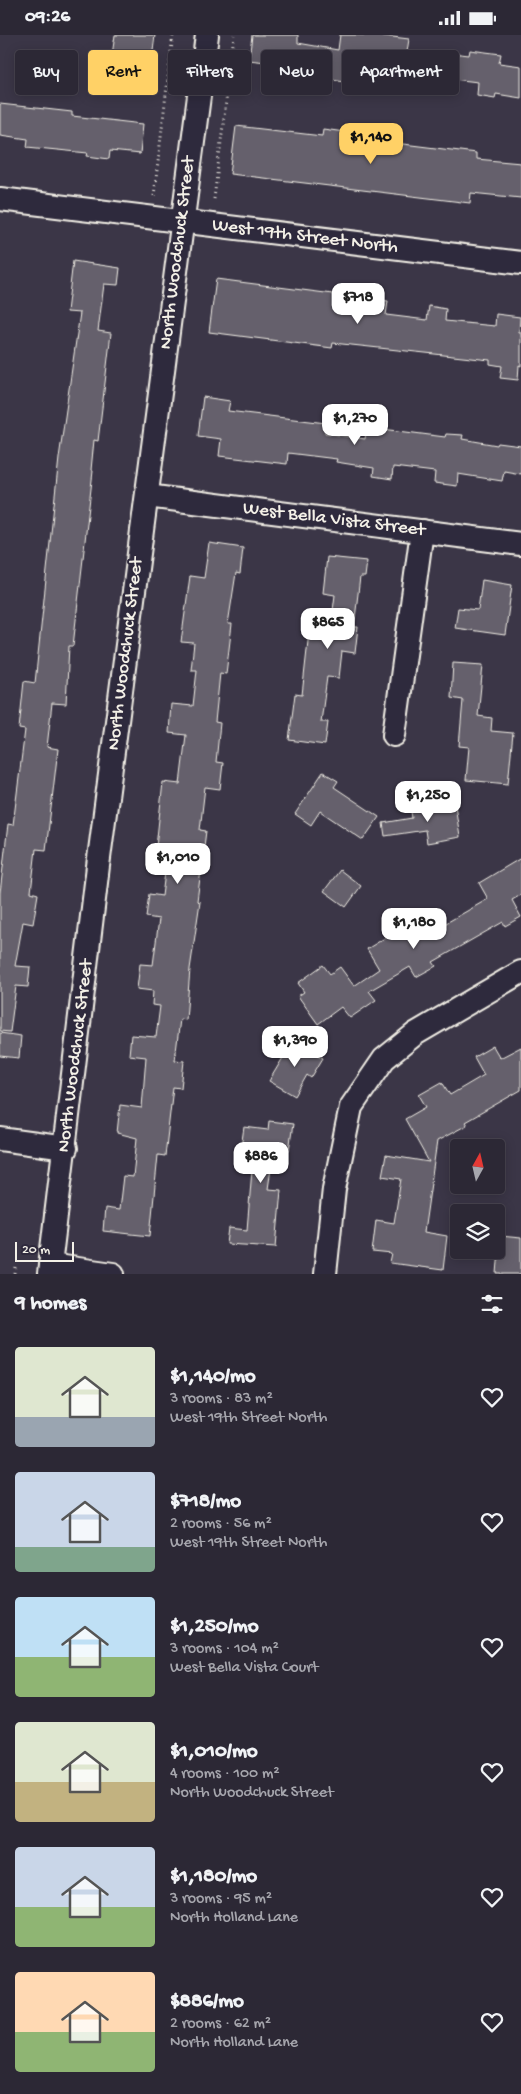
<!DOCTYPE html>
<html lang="en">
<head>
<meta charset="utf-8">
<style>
	body { margin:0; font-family:"Gochi Hand",sans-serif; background:#34303d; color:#f1f3f6; height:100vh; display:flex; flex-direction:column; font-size:19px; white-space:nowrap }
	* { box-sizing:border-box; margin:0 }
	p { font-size:16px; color:#a6a6ad }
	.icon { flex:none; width:28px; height:28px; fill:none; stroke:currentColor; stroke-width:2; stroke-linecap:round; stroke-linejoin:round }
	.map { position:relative; height:1239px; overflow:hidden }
	.panel { display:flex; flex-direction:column; background:#2c2835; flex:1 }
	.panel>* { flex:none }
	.top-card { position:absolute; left:15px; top:15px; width:491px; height:45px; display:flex; gap:10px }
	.needle { width:32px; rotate:8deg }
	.fabs { position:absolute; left:450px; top:1104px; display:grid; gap:10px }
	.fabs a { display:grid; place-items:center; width:55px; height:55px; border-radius:5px; background:#2c2835; box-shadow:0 2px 12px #0003,0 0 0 1px #484450; font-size:25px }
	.scale { position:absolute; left:15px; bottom:12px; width:59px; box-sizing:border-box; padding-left:5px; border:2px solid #f4f1e8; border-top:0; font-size:14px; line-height:18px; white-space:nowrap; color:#f4f1e8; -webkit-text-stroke:4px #2f2a3d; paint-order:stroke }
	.price { position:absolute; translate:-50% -42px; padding:0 11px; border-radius:10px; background:#fff; color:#222; font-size:16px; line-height:32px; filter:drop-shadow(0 1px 2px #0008) }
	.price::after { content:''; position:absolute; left:50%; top:30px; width:15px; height:11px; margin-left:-8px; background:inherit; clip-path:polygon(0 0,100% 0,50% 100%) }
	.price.on { background:#ffd166; color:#111 }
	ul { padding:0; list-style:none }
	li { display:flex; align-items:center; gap:15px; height:125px; padding:0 15px }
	li span { display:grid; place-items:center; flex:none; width:140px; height:100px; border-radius:5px; color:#555 }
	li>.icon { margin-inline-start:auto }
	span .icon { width:60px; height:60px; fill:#fffc; stroke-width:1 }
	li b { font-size:21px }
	h2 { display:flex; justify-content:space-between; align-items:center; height:60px; padding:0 15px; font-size:21px }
	.tag { padding:0 18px; border-radius:5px; background:#2c2835; box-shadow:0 2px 12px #0003,0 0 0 1px #484450; font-size:18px; line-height:45px }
	.tag.on { background:#ffd166; color:#111 }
	.status { display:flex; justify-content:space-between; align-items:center; height:35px; padding:0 25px; background:#2c2835; direction:ltr }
	.status svg { height:14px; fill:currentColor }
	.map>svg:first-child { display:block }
	.building { fill:#65616c; stroke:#f4f1e8 }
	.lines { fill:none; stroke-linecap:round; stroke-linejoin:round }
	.minor-casing { stroke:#f4f1e8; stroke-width:26 }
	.path { stroke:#f4f1e8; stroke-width:3; stroke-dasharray:1 4; stroke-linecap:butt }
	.minor { stroke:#2f2a3d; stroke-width:22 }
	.labels { text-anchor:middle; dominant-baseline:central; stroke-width:4; stroke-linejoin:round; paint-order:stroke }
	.street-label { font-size:19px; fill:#f4f1e8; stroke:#2f2a3d }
</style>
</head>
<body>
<div class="status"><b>09:26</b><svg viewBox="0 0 49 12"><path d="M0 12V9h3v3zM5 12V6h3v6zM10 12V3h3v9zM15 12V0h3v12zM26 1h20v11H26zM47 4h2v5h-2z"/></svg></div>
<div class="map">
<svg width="521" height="1239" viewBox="0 0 521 1239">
	<rect width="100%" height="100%" fill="#3b3647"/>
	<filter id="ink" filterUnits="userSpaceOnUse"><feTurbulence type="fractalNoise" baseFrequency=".02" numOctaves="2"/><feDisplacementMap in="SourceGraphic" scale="10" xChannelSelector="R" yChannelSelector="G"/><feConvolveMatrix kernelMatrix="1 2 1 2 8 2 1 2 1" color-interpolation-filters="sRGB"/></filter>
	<g filter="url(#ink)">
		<!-- building -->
		<g class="building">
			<path d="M115 0H155L151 32 111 27Z"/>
			<path d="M252 0H298V8L338 15 340 0H376L409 4 407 17 452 22V18L469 20 470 15 501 19 499 28 521 31V63L496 59 495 63 477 60 478 47 428 41 427 51 357 43 356 48 315 41 316 33 249 25Z"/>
			<path d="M0 69 72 77V81L143 89 140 119 110 116 109 124 87 121 88 118 27 112 28 104 0 100Z"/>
			<path d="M236 91 322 101 323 94 388 103 387 107 476 118V124L521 128V163L471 158 470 168 230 139Z"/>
			<path d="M73 226 120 233 118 250 104 249 98 296 111 298 98 406 94 405 91 435 93 436 73 611H69L66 669 52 668 47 712 58 714 46 815 36 814 31 857 38 859 33 889 23 887 15 931 30 932 28 952 16 951 10 997 0 996V858L8 789 13 790 25 695 19 694 24 646 35 648 59 423 80 278 67 277Z"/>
			<path d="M216 244 388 266 386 280 427 285 429 271 446 274 445 286 495 291 496 279 520 282 519 297H521V331L519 330 518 345 500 343 502 331 490 329V325L333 308 332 313 209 297Z"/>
			<path d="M203 362 230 366 228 376 326 388 325 398 365 404 367 392 445 402 446 399 463 400 462 404 497 410 498 408 521 411V439L504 436 502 446 458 439 457 451 434 448 435 437 393 432 392 444 373 441 374 433 336 427 337 424 288 418 287 429 219 421 221 404 198 401Z"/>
			<path d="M209 508 243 513 240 539 236 538 228 589H232L226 639 220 638 215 687 220 688 216 727 223 728 220 754 205 752 200 795 206 796 197 866 200 867 190 934 186 985 180 984 175 1025 184 1026 181 1053 173 1052 165 1121 158 1120 150 1201 103 1196 105 1173 119 1175 123 1141 133 1142 137 1103 117 1098 120 1070 142 1073 146 1022 129 1020 131 1000 156 1002 160 971 152 970 153 956 137 954 140 929 153 930 159 884 146 882 149 859 162 861 168 814 156 812 163 747 180 749 186 700 169 698 171 669 193 671 197 635H191L194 608 181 607 190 541 204 543Z"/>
			<path d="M327 522 367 526 365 542H360L354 592H358L355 618 342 616 339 643 327 642 321 687H328L325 710 289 705 295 659 302 660 309 597 330 599 335 560 323 558Z"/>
			<path d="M482 545 512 550 505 600 455 593 458 573 478 575Z"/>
			<path d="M453 628 483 630 478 681 492 683 491 696 513 698 508 749 466 745 469 712 459 711 463 665 451 663Z"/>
			<path d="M323 737 338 746 334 752 379 782 363 805 320 776 311 790 295 779Z"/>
			<path d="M426 767 427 775 455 770 460 802 427 808 425 795 385 801 383 788 412 783 410 770Z"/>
			<path d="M521 823V860L512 865 521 882 505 891 503 887 433 927 436 931 416 942 410 932 369 956 376 965 350 983 341 972 318 989 298 961 304 957 298 948 323 930 330 939 340 932 354 951 379 934 367 914 404 891 413 907 488 864 479 848Z"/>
			<path d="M340 835 361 851 346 872 324 856Z"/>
			<path d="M0 998 21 1001 19 1023 0 1021Z"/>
			<path d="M293 1006 323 1023 311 1043 307 1040 295 1061 269 1046Z"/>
			<path d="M493 1011 500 1023 521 1012V1055L465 1087 467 1090 437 1106 424 1197 447 1201 443 1235 390 1228 392 1219 372 1217 376 1185 394 1188 401 1144 382 1141 386 1120 429 1127 405 1084 426 1072 419 1060 442 1047 450 1060 484 1040 474 1022Z"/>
			<path d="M269 1086 293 1089 289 1115 274 1113 268 1154 281 1155 276 1212 227 1209 229 1193 247 1195 252 1135 238 1133 244 1092 268 1095Z"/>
			<path d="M500 1201 521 1203V1239H497Z"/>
		</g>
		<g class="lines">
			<defs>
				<g id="minor">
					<path d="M0 164 521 228"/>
					<path d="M147 461 521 509"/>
					<path d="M394 700 422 496"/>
					<path d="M0 1104 66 1113"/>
					<path d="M50 1230 113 1239"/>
					<path d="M49 1239 98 831 207 0"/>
					<path d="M325 1239 334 1154 351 1072 384 1024 415 999 521 937"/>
				</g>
			</defs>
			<!-- minor casing -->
			<use href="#minor" class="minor-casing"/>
			<!-- path -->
			<g class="path">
				<path d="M154 161 173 0"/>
				<path d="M214 164 234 0"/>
				<path d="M15 1239 16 1233"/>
			</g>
			<!-- minor -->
			<use href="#minor" class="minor"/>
		</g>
	</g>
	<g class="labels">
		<!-- street labels -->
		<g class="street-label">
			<text transform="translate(305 202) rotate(7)">West 19th Street North</text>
			<text transform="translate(178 218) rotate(-83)">North Woodchuck Street</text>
			<text transform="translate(334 485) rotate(7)">West Bella Vista Street</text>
			<text transform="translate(126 619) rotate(-83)">North Woodchuck Street</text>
			<text transform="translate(76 1021) rotate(-83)">North Woodchuck Street</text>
		</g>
	</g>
</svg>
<div class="fabs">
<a><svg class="needle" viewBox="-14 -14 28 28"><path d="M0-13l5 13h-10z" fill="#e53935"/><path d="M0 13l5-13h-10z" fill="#a6a6ad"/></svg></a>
<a><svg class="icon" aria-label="layers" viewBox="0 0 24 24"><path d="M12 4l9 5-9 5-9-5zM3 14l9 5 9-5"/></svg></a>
</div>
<div class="scale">20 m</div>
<b class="price on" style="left:371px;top:130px">$1,140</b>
<b class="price" style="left:358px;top:290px">$718</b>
<b class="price" style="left:355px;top:411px">$1,270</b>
<b class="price" style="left:328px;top:615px">$865</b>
<b class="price" style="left:428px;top:788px">$1,250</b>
<b class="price" style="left:178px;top:850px">$1,010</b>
<b class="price" style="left:414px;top:915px">$1,180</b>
<b class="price" style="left:295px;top:1033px">$1,390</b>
<b class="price" style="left:261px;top:1149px">$886</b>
<div class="top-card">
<a class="tag">Buy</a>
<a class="tag on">Rent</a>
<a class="tag">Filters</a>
<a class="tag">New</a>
<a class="tag">Apartment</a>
</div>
</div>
<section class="panel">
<h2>9 homes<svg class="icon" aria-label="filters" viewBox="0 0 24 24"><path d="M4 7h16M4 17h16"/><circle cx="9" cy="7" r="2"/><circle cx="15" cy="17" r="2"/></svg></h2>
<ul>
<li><span style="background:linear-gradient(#dfe7d0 70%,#9aa5b1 0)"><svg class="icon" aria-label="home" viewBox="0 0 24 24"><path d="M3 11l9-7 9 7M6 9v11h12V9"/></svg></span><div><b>$1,140/mo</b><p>3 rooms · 83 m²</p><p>West 19th Street North</p></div><svg class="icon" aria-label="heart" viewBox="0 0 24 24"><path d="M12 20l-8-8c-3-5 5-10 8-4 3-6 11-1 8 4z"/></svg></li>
<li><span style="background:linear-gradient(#c9d6e8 75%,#7fa58c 0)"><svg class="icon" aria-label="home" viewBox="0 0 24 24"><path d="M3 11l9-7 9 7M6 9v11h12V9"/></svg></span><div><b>$718/mo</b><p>2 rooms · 56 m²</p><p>West 19th Street North</p></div><svg class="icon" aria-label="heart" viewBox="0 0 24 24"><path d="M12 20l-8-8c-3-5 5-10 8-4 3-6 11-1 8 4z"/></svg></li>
<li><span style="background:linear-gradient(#bfe0f5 60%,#8fb573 0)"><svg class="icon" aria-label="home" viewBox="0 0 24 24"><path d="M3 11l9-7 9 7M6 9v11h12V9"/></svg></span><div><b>$1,250/mo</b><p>3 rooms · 104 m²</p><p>West Bella Vista Court</p></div><svg class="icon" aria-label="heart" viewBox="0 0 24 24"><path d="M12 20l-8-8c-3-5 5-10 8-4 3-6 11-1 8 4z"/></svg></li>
<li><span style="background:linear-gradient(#dfe7d0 60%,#c2b280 0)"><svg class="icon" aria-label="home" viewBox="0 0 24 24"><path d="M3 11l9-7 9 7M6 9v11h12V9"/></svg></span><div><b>$1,010/mo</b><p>4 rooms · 100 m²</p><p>North Woodchuck Street</p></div><svg class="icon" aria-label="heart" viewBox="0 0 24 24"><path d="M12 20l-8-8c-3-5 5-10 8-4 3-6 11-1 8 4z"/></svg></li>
<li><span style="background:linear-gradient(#c9d6e8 60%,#8fb573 0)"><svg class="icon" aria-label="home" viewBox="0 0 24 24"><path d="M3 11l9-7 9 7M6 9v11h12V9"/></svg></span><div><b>$1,180/mo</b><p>3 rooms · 95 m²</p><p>North Holland Lane</p></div><svg class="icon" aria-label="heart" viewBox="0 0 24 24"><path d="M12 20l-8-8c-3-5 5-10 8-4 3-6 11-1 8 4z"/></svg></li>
<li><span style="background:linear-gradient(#ffd9b3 60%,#8fb573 0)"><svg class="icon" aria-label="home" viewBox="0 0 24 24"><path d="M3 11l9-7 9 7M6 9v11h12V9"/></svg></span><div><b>$886/mo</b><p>2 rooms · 62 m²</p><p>North Holland Lane</p></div><svg class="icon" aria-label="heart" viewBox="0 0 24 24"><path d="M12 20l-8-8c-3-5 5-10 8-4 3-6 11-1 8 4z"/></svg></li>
</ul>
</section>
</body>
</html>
